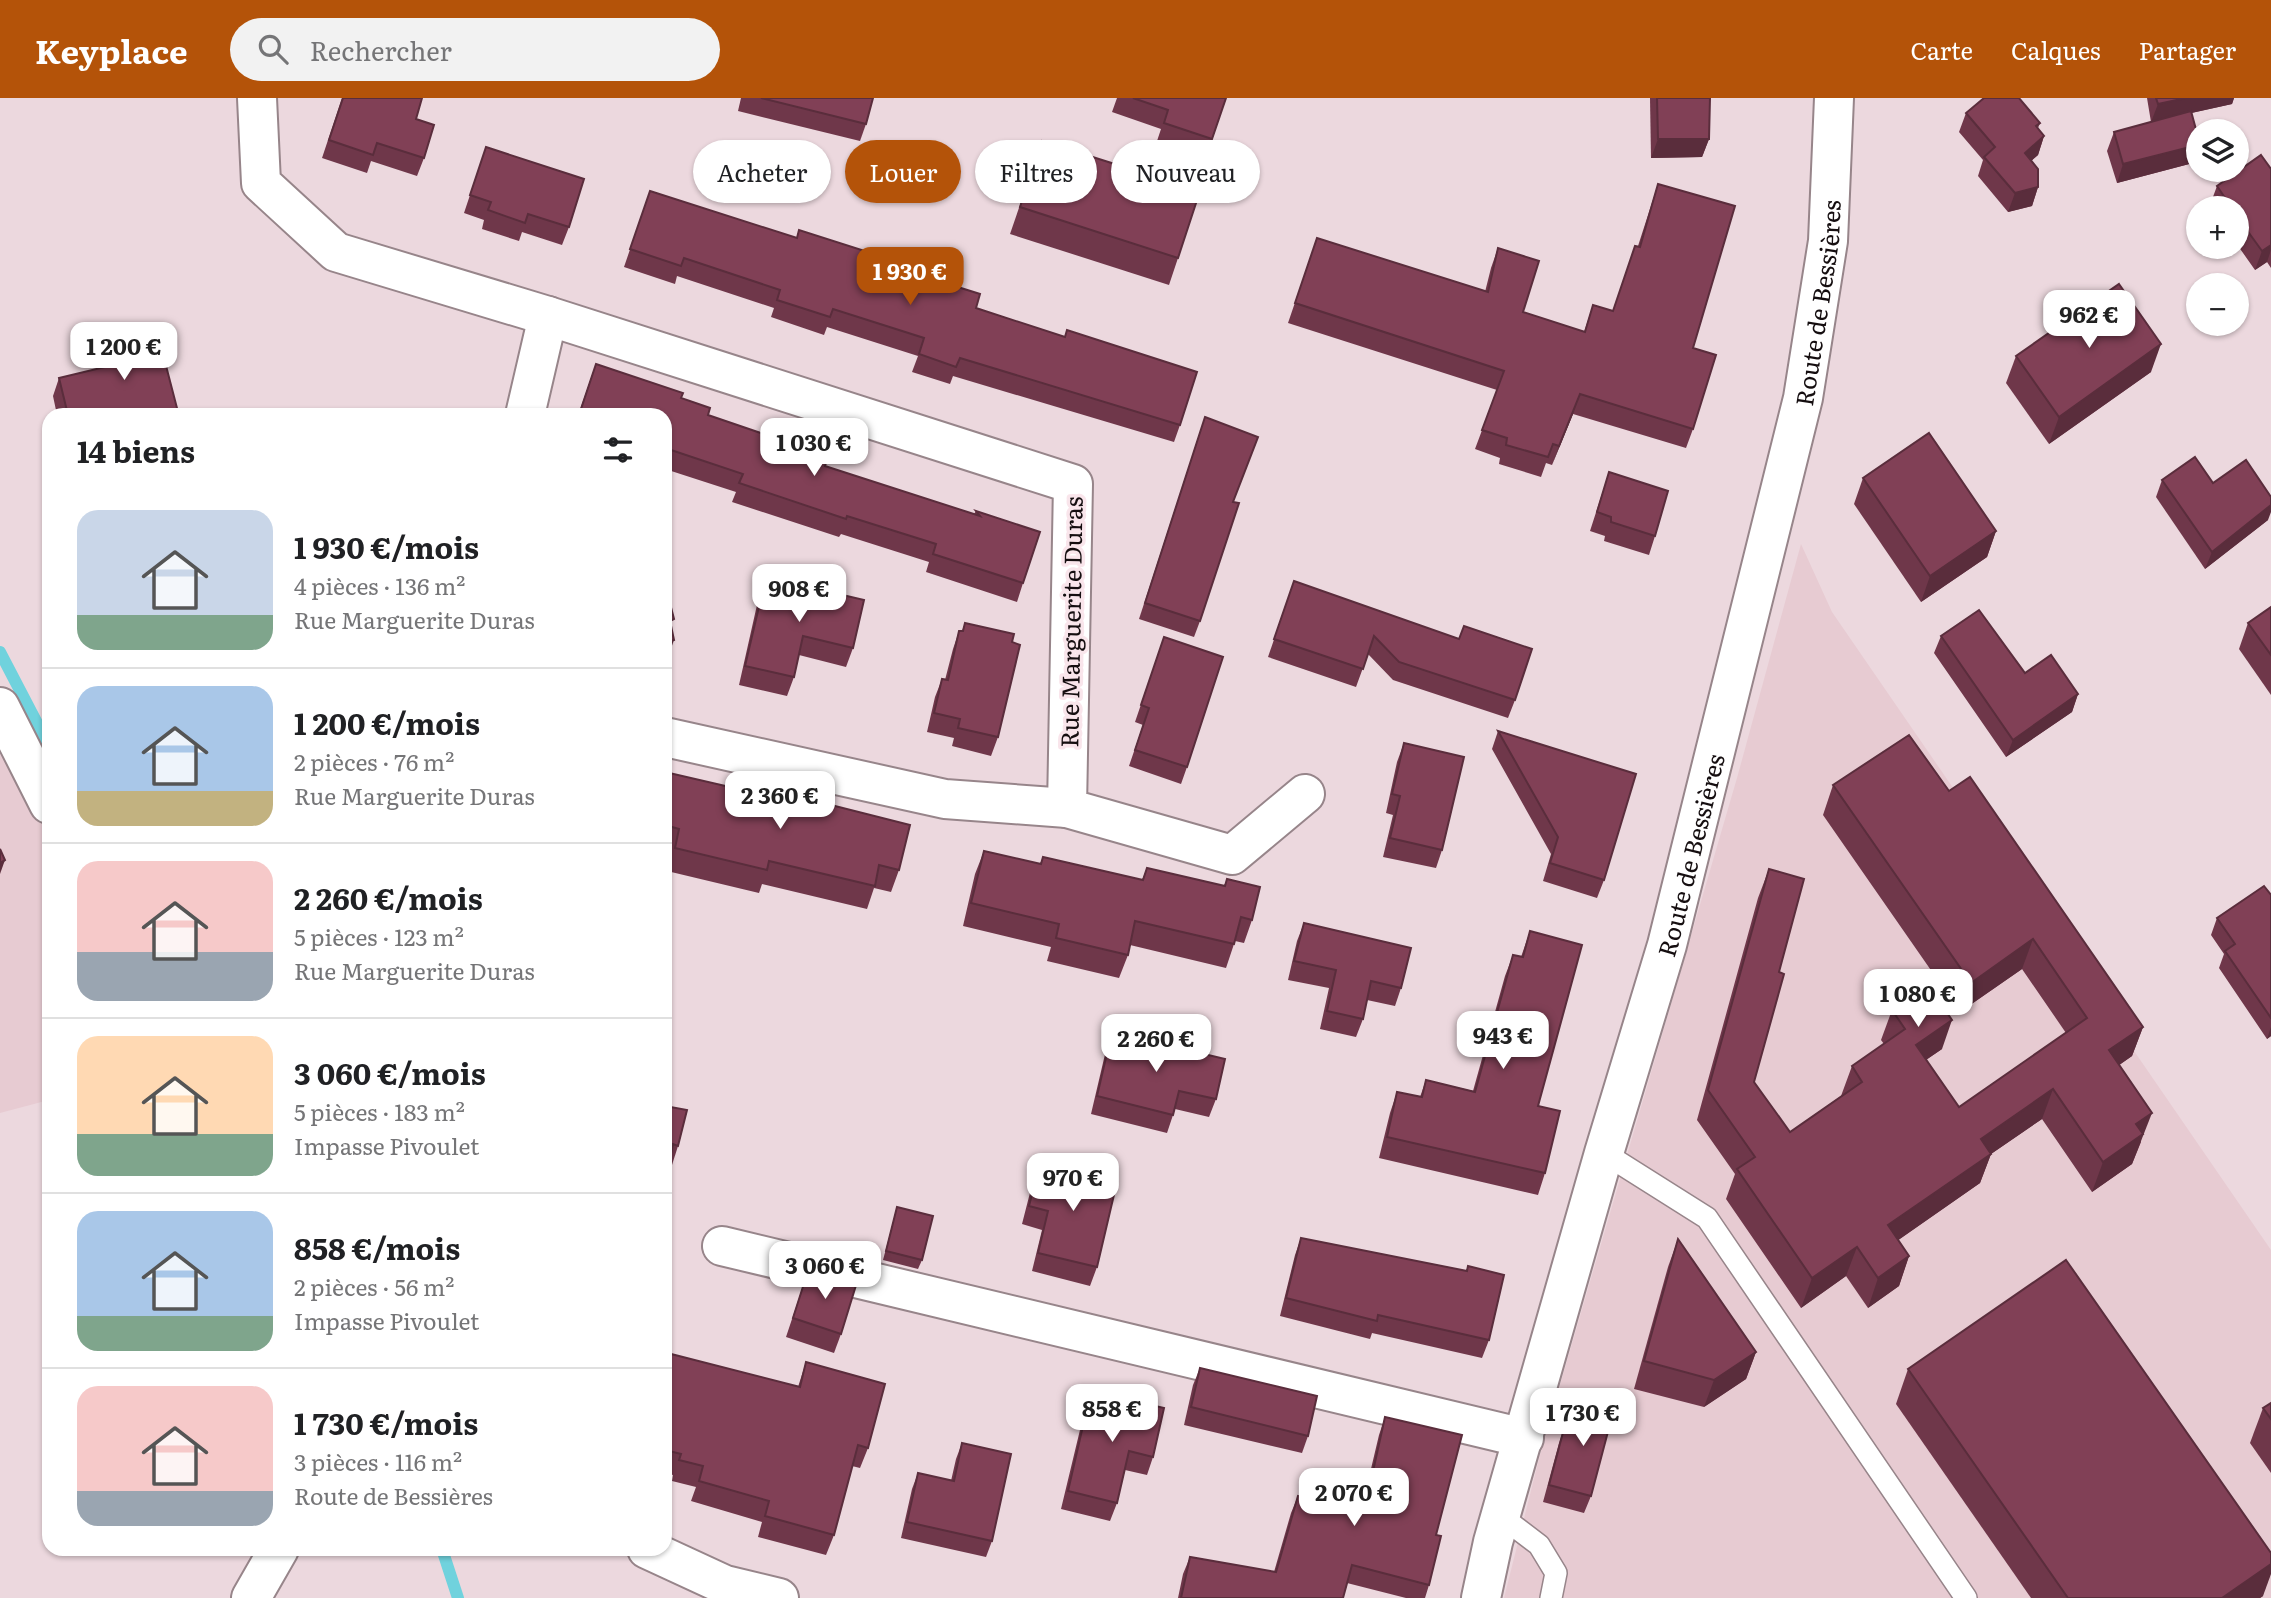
<!DOCTYPE html>
<html lang="fr">
<head>
<meta charset="utf-8">
<style>
	body { margin:0; font-family:Literata,serif; background:#f2f2f2; color:#202124; height:100vh; display:flex; flex-direction:column; font-size:26px; white-space:nowrap }
	* { box-sizing:border-box; margin:0 }
	p { font-size:23px; color:#757577 }
	.icon { flex:none; width:38px; height:38px; fill:none; stroke:currentColor; stroke-width:2; stroke-linecap:round; stroke-linejoin:round }
	.map { position:relative; flex:1; overflow:hidden }
	.sheet { position:absolute; left:42px; top:310px; width:630px; height:1148px; display:flex; flex-direction:column; background:#fff; border-radius:21px; box-shadow:0 2px 5px #0004 }
	.sheet>* { flex:none }
	.hud { position:absolute; left:693px; top:42px; width:665px; height:63px; display:flex; gap:14px }
	.fabs { position:absolute; left:2186px; top:21px; display:grid; gap:14px }
	.fabs a { display:grid; place-items:center; width:63px; height:63px; border-radius:50%; background:#fff; box-shadow:0 2px 5px #0004; font-size:35px }
	.price { position:absolute; translate:-50% -60px; padding:0 16px; border-radius:14px; background:#fff; color:#222; font-size:23px; line-height:46px; filter:drop-shadow(0 2px 4px #0008) }
	.price::after { content:''; position:absolute; left:50%; top:42px; width:21px; height:16px; margin-left:-10px; background:inherit; clip-path:polygon(0 0,100% 0,50% 100%) }
	.price.current { background:#b45309; color:#fff }
	ul { padding:0; list-style:none }
	li { display:flex; align-items:center; gap:21px; height:175px; padding:0 35px }
	li+li { border-top:2px solid #e0e0e0 }
	li span { display:grid; place-items:center; flex:none; width:196px; height:140px; border-radius:21px; color:#555 }
	li>.icon { margin-inline-start:auto }
	span .icon { width:84px; height:84px; fill:#fffc; stroke-width:1 }
	li b { font-size:30px }
	h2 { display:flex; justify-content:space-between; align-items:center; height:84px; padding:0 35px; font-size:30px }
	.chip { padding:0 24px; border-radius:32px; background:#fff; box-shadow:0 2px 5px #0004; font-size:24px; line-height:63px }
	.chip.current { background:#b45309; color:#fff }
	header { display:flex; align-items:center; gap:42px; box-sizing:border-box; height:98px; padding:0 35px; background:#b45309; color:#fff }
	header strong { font-size:33px }
	nav { display:flex; gap:38px; margin-inline-start:auto; font-size:24px }
	.search { width:490px; height:63px; background:#f2f2f2; display:flex; align-items:center; gap:18px; box-sizing:border-box; padding:0 24px; border-radius:38px; color:#757577; font-size:26px }
	.map>svg:first-child { display:block }
	.built { fill:#e7cbd2 }
	.lines { fill:none; stroke-linecap:round; stroke-linejoin:round }
	.stream { stroke:#70d2dd; stroke-width:12 }
	.lane-casing { stroke:#97858a; stroke-width:24 }
	.street-casing { stroke:#97858a; stroke-width:42 }
	.secondary-casing { stroke:#97858a; stroke-width:42 }
	.lane { stroke:#fff; stroke-width:21 }
	.street { stroke:#fff; stroke-width:38 }
	.secondary { stroke:#fff; stroke-width:38 }
	.wall { fill:#6f374a }
	.shaded-wall { fill:#5a2d3c }
	.building { fill:#814056; stroke:#5a2d3c; stroke-width:2 }
	.labels { text-anchor:middle; dominant-baseline:central; stroke-width:7; stroke-linejoin:round; paint-order:stroke }
	.street-label { font-size:24px; fill:#150e10; stroke:#f9e5eb }
</style>
</head>
<body>
<header>
<strong>Keyplace</strong>
<div class="search"><svg class="icon" aria-label="search" viewBox="0 0 24 24"><circle cx="10" cy="10" r="6"/><path d="M15 15l6 6"/></svg>Rechercher</div>
<nav><a>Carte</a><a>Calques</a><a>Partager</a></nav>
</header>
<div class="map">
<svg width="2271" height="1500" viewBox="0 0 2271 1500">
	<rect width="100%" height="100%" fill="#ecd8de"/>
	<!-- built -->
	<g class="built">
		<path d="M1801 446 1832 514 2271 1152V1500H1504L1543 1345 1737 680Z"/>
		<path d="M0 627 49 709V1002L0 1015Z"/>
	</g>
	<g class="lines">
		<!-- stream -->
		<g class="stream">
			<path d="M0 554 49 648"/>
			<path d="M442 1451 458 1500"/>
		</g>
		<defs>
			<g id="lane">
				<path d="M1604 1055 1707 1120 1966 1500"/>
				<path d="M1502 1419 1539 1447 1556 1475 1551 1500"/>
			</g>
			<g id="street">
				<path d="M257 0 261 85 336 154 548 218 1073 386 1067 710 1232 757 1305 696"/>
				<path d="M525 317 548 218"/>
				<path d="M0 609 49 706"/>
				<path d="M665 639 945 701 1067 710"/>
				<path d="M722 1148 1524 1340"/>
				<path d="M647 1451 725 1487 779 1500"/>
				<path d="M251 1500 279 1451"/>
			</g>
			<g id="secondary">
				<path id="s1" d="M1481 1500 1493 1444 1604 1055 1667 847 1803 300 1828 143 1834 0"/>
			</g>
		</defs>
		<!-- lane casing -->
		<use href="#lane" class="lane-casing"/>
		<!-- street casing -->
		<use href="#street" class="street-casing"/>
		<!-- secondary casing -->
		<use href="#secondary" class="secondary-casing"/>
		<!-- lane -->
		<use href="#lane" class="lane"/>
		<!-- street -->
		<use href="#street" class="street"/>
		<!-- secondary -->
		<use href="#secondary" class="secondary"/>
	</g>
	<!-- wall -->
	<g class="wall">
		<path d="M342 0H422L416 21 424 60 417 78 371 63 367 75 322 60Z"/>
		<path d="M741 0H873L866 26 860 43 738 13Z"/>
		<path d="M1117 0H1226L1206 60 1157 43 1161 31 1112 14Z"/>
		<path d="M1650 0H1710L1709 41 1702 59 1651 60Z"/>
		<path d="M2147 0H2234L2232 6 2191 15 2193 65 2117 85 2107 53 2114 34 2151 24Z"/>
		<path d="M1966 15 2040 25 2038 30 2044 38 2038 57 2031 63 2038 89 2032 108 2008 114 1978 78 1983 62 1959 34Z"/>
		<path d="M1042 43 1178 160 1169 187 1010 136Z"/>
		<path d="M486 49 569 129 562 147 522 134 519 143 482 131 484 122 464 115Z"/>
		<path d="M2271 71V170L2267 164 2255 172 2236 145V110H2212L2210 107 2217 88Z"/>
		<path d="M1658 86 1693 250V331L1686 350 1573 316 1552 367 1546 365 1541 379 1499 366 1500 360 1475 351 1497 292 1288 225 1317 140 1485 194 1491 170 1498 150 1523 214 1584 234 1593 207 1613 213 1635 148H1638Z"/>
		<path d="M650 93 796 140 894 169 976 210 1180 327 1174 344 953 278 950 286 912 274 918 258 827 229 824 237 771 219 774 210 677 178 675 186 624 169Z"/>
		<path d="M104 246 176 317H57L53 298 59 280 99 271 97 263Z"/>
		<path d="M2016 258 2151 274 2049 346 2006 285Z"/>
		<path d="M596 266 681 300 708 317 825 368 974 416 976 413 1023 485 1017 504 926 474 929 464 841 436 839 439 732 404 736 394 665 371V317H578Z"/>
		<path d="M1205 319 1234 404 1200 523 1194 539 1139 521Z"/>
		<path d="M1609 374 1655 438 1649 457 1604 443 1605 438 1590 433Z"/>
		<path d="M1863 380 1996 433 1987 459 1921 504 1854 406Z"/>
		<path d="M2162 382 2268 422 2205 471 2156 399Z"/>
		<path d="M766 479 853 550 846 569 799 557 794 579 787 598 739 587 759 498Z"/>
		<path d="M1294 483 1515 602 1508 620 1393 582 1368 556 1356 589 1268 559Z"/>
		<path d="M2271 509V597L2239 551 2248 525Z"/>
		<path d="M965 525 1012 544 998 639 991 658 952 648 954 640 927 634 935 599 942 581 945 582 953 551 959 533H962Z"/>
		<path d="M1941 538 2025 575 2078 596 2072 614 2006 659 1934 555Z"/>
		<path d="M1164 539 1187 669 1181 686 1129 668 1143 627 1135 624Z"/>
		<path d="M1498 633 1604 782 1597 800 1543 783 1551 756 1492 651Z"/>
		<path d="M1404 645 1442 752 1436 770 1383 759 1393 717 1386 715 1397 664Z"/>
		<path d="M665 674 830 712 831 707 899 772 891 794 874 790 867 811 762 786 759 795 667 773 671 753 665 752Z"/>
		<path d="M1833 687 1949 693 2143 929 2132 958 2119 967 2141 1044 2132 1066 2092 1094 2042 1021 1991 1056 1980 1085 1898 1142 1909 1158 1899 1188 1868 1210 1846 1178 1801 1210 1726 1101 1735 1076 1697 1022 1758 800 1769 771 1779 874 1754 984 1790 1034 1841 998 1852 968 1884 946 1881 942 1892 912 1942 951 1926 962 1959 1009 2066 935 2022 871 1960 914 1823 717Z"/>
		<path d="M984 753 1040 766 1043 759 1142 782 1147 770 1224 788 1227 781 1252 822 1244 845 1235 843 1226 870 1130 847 1128 857 1119 880 1047 863 1051 849 963 828 975 776Z"/>
		<path d="M2271 797V938L2267 941 2219 870 2224 856 2211 837 2217 820Z"/>
		<path d="M1304 825 1401 890 1395 908 1367 902 1363 921 1356 939 1320 931 1329 890 1288 882 1297 843Z"/>
		<path d="M1530 833 1538 1008 1545 1075 1538 1097 1379 1060 1390 1015 1397 994 1420 999 1426 982 1473 993 1505 878 1513 857 1521 859Z"/>
		<path d="M1112 934 1216 1001 1209 1019 1175 1011 1167 1035 1091 1016 1106 952Z"/>
		<path d="M665 1008 678 1048 672 1067 669 1066Z"/>
		<path d="M1040 1064 1097 1169 1090 1188 1032 1173 1042 1132 1022 1126 1033 1083Z"/>
		<path d="M897 1109 922 1162 918 1171 883 1162Z"/>
		<path d="M1301 1140 1466 1173 1468 1168 1489 1242 1482 1260 1372 1235 1370 1241 1280 1218 1295 1157Z"/>
		<path d="M1678 1141 1756 1254 1746 1281 1704 1309 1634 1291 1668 1169Z"/>
		<path d="M808 1173 841 1236 834 1255 786 1239Z"/>
		<path d="M665 1256 798 1289 806 1264 868 1350 860 1370 852 1368 834 1437 826 1457 758 1439 762 1424 691 1403 696 1389 672 1383 673 1377 665 1375Z"/>
		<path d="M1200 1270 1308 1338 1302 1355 1184 1327 1193 1287Z"/>
		<path d="M1908 1271 2263 1498 2260 1500H2031L1896 1306Z"/>
		<path d="M1091 1293 1153 1359 1147 1377 1125 1372 1117 1405 1110 1423 1061 1411 1085 1311Z"/>
		<path d="M1583 1298 1591 1398 1584 1415 1543 1404 1559 1345 1565 1327 1573 1329Z"/>
		<path d="M2271 1305V1375L2250 1345 2263 1310Z"/>
		<path d="M1385 1319 1436 1437 1429 1487 1425 1500H1406L1347 1485 1343 1500H1178L1183 1476 1190 1459 1274 1474 1291 1415 1298 1398 1361 1413 1379 1337Z"/>
		<path d="M962 1345 992 1443 986 1459 901 1440 912 1391 918 1375 951 1383 956 1361Z"/>
	</g>
	<!-- shaded-wall -->
	<g class="shaded-wall">
		<path d="M2186 0H2234L2232 6 2151 24 2158 6Z"/>
		<path d="M2044 38 2038 57 2018 74 2025 55Z"/>
		<path d="M1658 41H1709L1702 59 1651 60Z"/>
		<path d="M2198 47V52L2193 65 2117 85 2123 66Z"/>
		<path d="M2038 89 2032 108 2008 114 2015 95Z"/>
		<path d="M2271 147V152L2267 164 2255 172 2262 153Z"/>
		<path d="M2161 246 2151 274 2049 346 2059 319Z"/>
		<path d="M1580 296 1573 316 1552 367 1559 348Z"/>
		<path d="M2271 407V414L2268 422 2205 471 2212 454Z"/>
		<path d="M1996 433 1987 459 1921 504 1930 478Z"/>
		<path d="M674 542 668 559 665 560V544Z"/>
		<path d="M2078 596 2072 614 2006 659 2013 642Z"/>
		<path d="M5 762 0 776V765Z"/>
		<path d="M2033 841 2022 871 1960 914 1971 885Z"/>
		<path d="M1952 922 1942 951 1905 976 1916 947Z"/>
		<path d="M2143 929 2132 958 2098 982 2109 952Z"/>
		<path d="M2271 929V938L2267 941Z"/>
		<path d="M2053 991 2042 1021 1991 1056 1980 1085 1877 1157 1888 1127 1981 1041Z"/>
		<path d="M2152 1015 2132 1066 2092 1094 2103 1064 2136 1026Z"/>
		<path d="M1857 1149 1846 1178 1801 1210 1812 1180Z"/>
		<path d="M1909 1158 1899 1188 1868 1210 1878 1180Z"/>
		<path d="M1756 1254 1746 1281 1704 1309 1714 1282Z"/>
		<path d="M2271 1466V1476L2263 1498 2260 1500H2222Z"/>
	</g>
	<!-- building -->
	<g class="building">
		<path d="M343 0H422L416 21 434 27 424 60 377 45 373 57 329 42Z"/>
		<path d="M761 0H873L866 26Z"/>
		<path d="M1133 0H1226L1212 41 1164 25 1168 12Z"/>
		<path d="M1657 0H1710L1709 41H1658Z"/>
		<path d="M1984 0H2019L2040 25 2036 28 2044 38 2025 55 2038 71V89L2015 95 1984 59 1995 49 1966 15Z"/>
		<path d="M2156 0H2186L2158 6Z"/>
		<path d="M2191 13 2198 39V47L2123 66 2114 34Z"/>
		<path d="M1042 43 1200 93 1178 160 1020 109Z"/>
		<path d="M486 49 584 81 569 129 528 116 525 125 488 112 491 104 470 97Z"/>
		<path d="M2261 57 2271 71V147L2262 153 2236 117V110H2232L2217 88Z"/>
		<path d="M1658 86 1735 108 1693 250 1716 257 1693 331 1580 296 1559 348 1553 346 1548 359 1506 347 1507 340 1482 332 1504 273 1295 205 1317 140 1488 194 1498 150 1539 163 1523 214 1585 234 1593 207 1613 213 1635 148 1640 149Z"/>
		<path d="M650 93 797 140 799 132 896 163 894 169 980 196 976 210 1065 239 1067 232 1197 274 1180 327 960 260 956 269 919 256 924 240 833 211 830 219 777 202 780 192 684 160 681 168 630 151Z"/>
		<path d="M2119 186 2161 246 2059 319 2016 258Z"/>
		<path d="M157 233 178 314 166 317H68L59 280 109 268 104 246Z"/>
		<path d="M596 266 683 295 681 300 710 310 708 317 799 348 796 355 826 365 825 368 980 418 976 413 1040 434 1023 485 933 456 936 446 847 418 846 421 739 385 743 376 665 350V317H579Z"/>
		<path d="M1205 319 1258 339 1233 404 1239 405 1200 523 1145 505Z"/>
		<path d="M1929 335 1996 433 1930 478 1863 380Z"/>
		<path d="M2195 359 2213 385 2246 362 2271 399V407L2212 454 2162 382Z"/>
		<path d="M1609 374 1668 393 1655 438 1611 424V419L1597 414Z"/>
		<path d="M766 479 864 502 853 550 803 538 794 579 745 568Z"/>
		<path d="M1294 483 1459 541 1464 528 1532 551 1515 602 1399 564 1374 538 1363 571 1274 541Z"/>
		<path d="M665 486 674 521 670 523 674 542 665 544Z"/>
		<path d="M2271 509V557L2248 525Z"/>
		<path d="M1979 512 2025 575 2051 557 2078 596 2013 642 1941 538Z"/>
		<path d="M965 525 1014 536 1012 544 1020 547 998 639 958 630 960 621 934 615 942 581 948 582 959 533H963Z"/>
		<path d="M1164 539 1223 559 1187 669 1135 652 1149 610 1141 607Z"/>
		<path d="M1498 633 1636 676 1604 782 1550 765 1558 739Z"/>
		<path d="M1909 637 1949 693 1970 679 2143 929 2109 952 2152 1015 2136 1026 2143 1036 2103 1064 2053 991 1981 1041 1991 1056 1888 1127 1909 1158 1878 1180 1857 1149 1812 1180 1737 1071 1755 1059 1708 992 1769 771 1804 781 1779 874 1784 876 1754 984 1790 1034 1862 984 1852 968 1905 931 1892 912 1928 887 1952 922 1916 947 1959 1009 2087 920 2033 841 1971 885 1833 687Z"/>
		<path d="M1404 645 1464 659 1442 752 1390 740 1400 698 1392 696Z"/>
		<path d="M665 674 734 690V687L830 712 831 707 910 727 899 772 879 767 875 788 769 763 767 772 675 750 679 731 665 727Z"/>
		<path d="M0 751 5 762 0 765Z"/>
		<path d="M984 753 1041 766 1043 759 1143 782 1147 770 1225 788 1227 781 1260 789 1252 822 1241 819 1234 846 1135 823 1128 857 1056 840 1059 826 971 805Z"/>
		<path d="M2264 788 2271 797V920L2225 853 2235 846 2217 820Z"/>
		<path d="M1304 825 1411 850 1401 890 1371 883 1363 921 1327 913 1336 872 1294 863Z"/>
		<path d="M1530 833 1582 847 1538 1008 1560 1013 1545 1075 1387 1039 1397 994 1422 999 1426 982 1475 994 1513 857 1523 859Z"/>
		<path d="M1112 934 1225 961 1216 1001 1179 993 1173 1017 1097 998Z"/>
		<path d="M665 1008 687 1012 678 1048 673 1046 665 1083Z"/>
		<path d="M1040 1064 1117 1084 1097 1169 1038 1155 1048 1113 1029 1108Z"/>
		<path d="M897 1109 933 1118 922 1162 886 1153Z"/>
		<path d="M1301 1140 1467 1173 1468 1168 1504 1177 1489 1242 1378 1217 1377 1223 1286 1200Z"/>
		<path d="M1678 1141 1756 1254 1714 1282 1644 1263Z"/>
		<path d="M2066 1162 2271 1455V1466L2222 1500H2068L1908 1271Z"/>
		<path d="M808 1173 857 1184 841 1236 793 1220Z"/>
		<path d="M665 1256 670 1258 671 1256 800 1289 806 1264 885 1286 868 1350 858 1347 834 1437 765 1418 769 1403 699 1383 703 1368 679 1362 681 1356 665 1352Z"/>
		<path d="M1200 1270 1317 1298 1308 1338 1191 1309Z"/>
		<path d="M1091 1293 1164 1310 1153 1359 1129 1353 1117 1405 1068 1393Z"/>
		<path d="M1583 1298 1615 1307 1591 1398 1549 1387 1565 1327 1574 1329Z"/>
		<path d="M2271 1305V1321L2263 1310Z"/>
		<path d="M1385 1319 1462 1337 1436 1437 1441 1438 1429 1487 1352 1467 1343 1500H1181L1190 1459 1276 1474 1298 1398 1364 1414Z"/>
		<path d="M962 1345 1011 1356 992 1443 907 1424 918 1375 954 1383Z"/>
	</g>
	<g class="labels">
		<!-- street labels -->
		<g class="street-label">
			<text stroke="none"><textPath href="#s1" startOffset="1339">Route de Bessières</textPath></text>
			<text transform="translate(1070 524) rotate(-89)">Rue Marguerite Duras</text>
			<text stroke="none"><textPath href="#s1" startOffset="772">Route de Bessières</textPath></text>
		</g>
	</g>
</svg>
<div class="fabs">
<a><svg class="icon" aria-label="layers" viewBox="0 0 24 24"><path d="M12 4l9 5-9 5-9-5zM3 14l9 5 9-5"/></svg></a>
<a>+</a>
<a>−</a>
</div>
<b class="price current" style="left:910px;top:209px">1 930 €</b>
<b class="price" style="left:2089px;top:252px">962 €</b>
<b class="price" style="left:124px;top:284px">1 200 €</b>
<b class="price" style="left:814px;top:380px">1 030 €</b>
<b class="price" style="left:799px;top:526px">908 €</b>
<b class="price" style="left:780px;top:733px">2 360 €</b>
<b class="price" style="left:1918px;top:931px">1 080 €</b>
<b class="price" style="left:1503px;top:973px">943 €</b>
<b class="price" style="left:1156px;top:976px">2 260 €</b>
<b class="price" style="left:1073px;top:1115px">970 €</b>
<b class="price" style="left:825px;top:1203px">3 060 €</b>
<b class="price" style="left:1112px;top:1346px">858 €</b>
<b class="price" style="left:1583px;top:1350px">1 730 €</b>
<b class="price" style="left:1354px;top:1430px">2 070 €</b>
<div class="hud">
<a class="chip">Acheter</a>
<a class="chip current">Louer</a>
<a class="chip">Filtres</a>
<a class="chip">Nouveau</a>
</div>
<section class="sheet">
<h2>14 biens<svg class="icon" aria-label="filters" viewBox="0 0 24 24"><path d="M4 7h16M4 17h16"/><circle cx="9" cy="7" r="2"/><circle cx="15" cy="17" r="2"/></svg></h2>
<ul>
<li><span style="background:linear-gradient(#c9d6e8 75%,#7fa58c 0)"><svg class="icon" aria-label="home" viewBox="0 0 24 24"><path d="M3 11l9-7 9 7M6 9v11h12V9"/></svg></span><div><b>1 930 €/mois</b><p>4 pièces · 136 m²</p><p>Rue Marguerite Duras</p></div></li>
<li><span style="background:linear-gradient(#a9c7e8 75%,#c2b280 0)"><svg class="icon" aria-label="home" viewBox="0 0 24 24"><path d="M3 11l9-7 9 7M6 9v11h12V9"/></svg></span><div><b>1 200 €/mois</b><p>2 pièces · 76 m²</p><p>Rue Marguerite Duras</p></div></li>
<li><span style="background:linear-gradient(#f6c9c9 65%,#9aa5b1 0)"><svg class="icon" aria-label="home" viewBox="0 0 24 24"><path d="M3 11l9-7 9 7M6 9v11h12V9"/></svg></span><div><b>2 260 €/mois</b><p>5 pièces · 123 m²</p><p>Rue Marguerite Duras</p></div></li>
<li><span style="background:linear-gradient(#ffd9b3 70%,#7fa58c 0)"><svg class="icon" aria-label="home" viewBox="0 0 24 24"><path d="M3 11l9-7 9 7M6 9v11h12V9"/></svg></span><div><b>3 060 €/mois</b><p>5 pièces · 183 m²</p><p>Impasse Pivoulet</p></div></li>
<li><span style="background:linear-gradient(#a9c7e8 75%,#7fa58c 0)"><svg class="icon" aria-label="home" viewBox="0 0 24 24"><path d="M3 11l9-7 9 7M6 9v11h12V9"/></svg></span><div><b>858 €/mois</b><p>2 pièces · 56 m²</p><p>Impasse Pivoulet</p></div></li>
<li><span style="background:linear-gradient(#f6c9c9 75%,#9aa5b1 0)"><svg class="icon" aria-label="home" viewBox="0 0 24 24"><path d="M3 11l9-7 9 7M6 9v11h12V9"/></svg></span><div><b>1 730 €/mois</b><p>3 pièces · 116 m²</p><p>Route de Bessières</p></div></li>
</ul>
</section>
</div>
</body>
</html>
